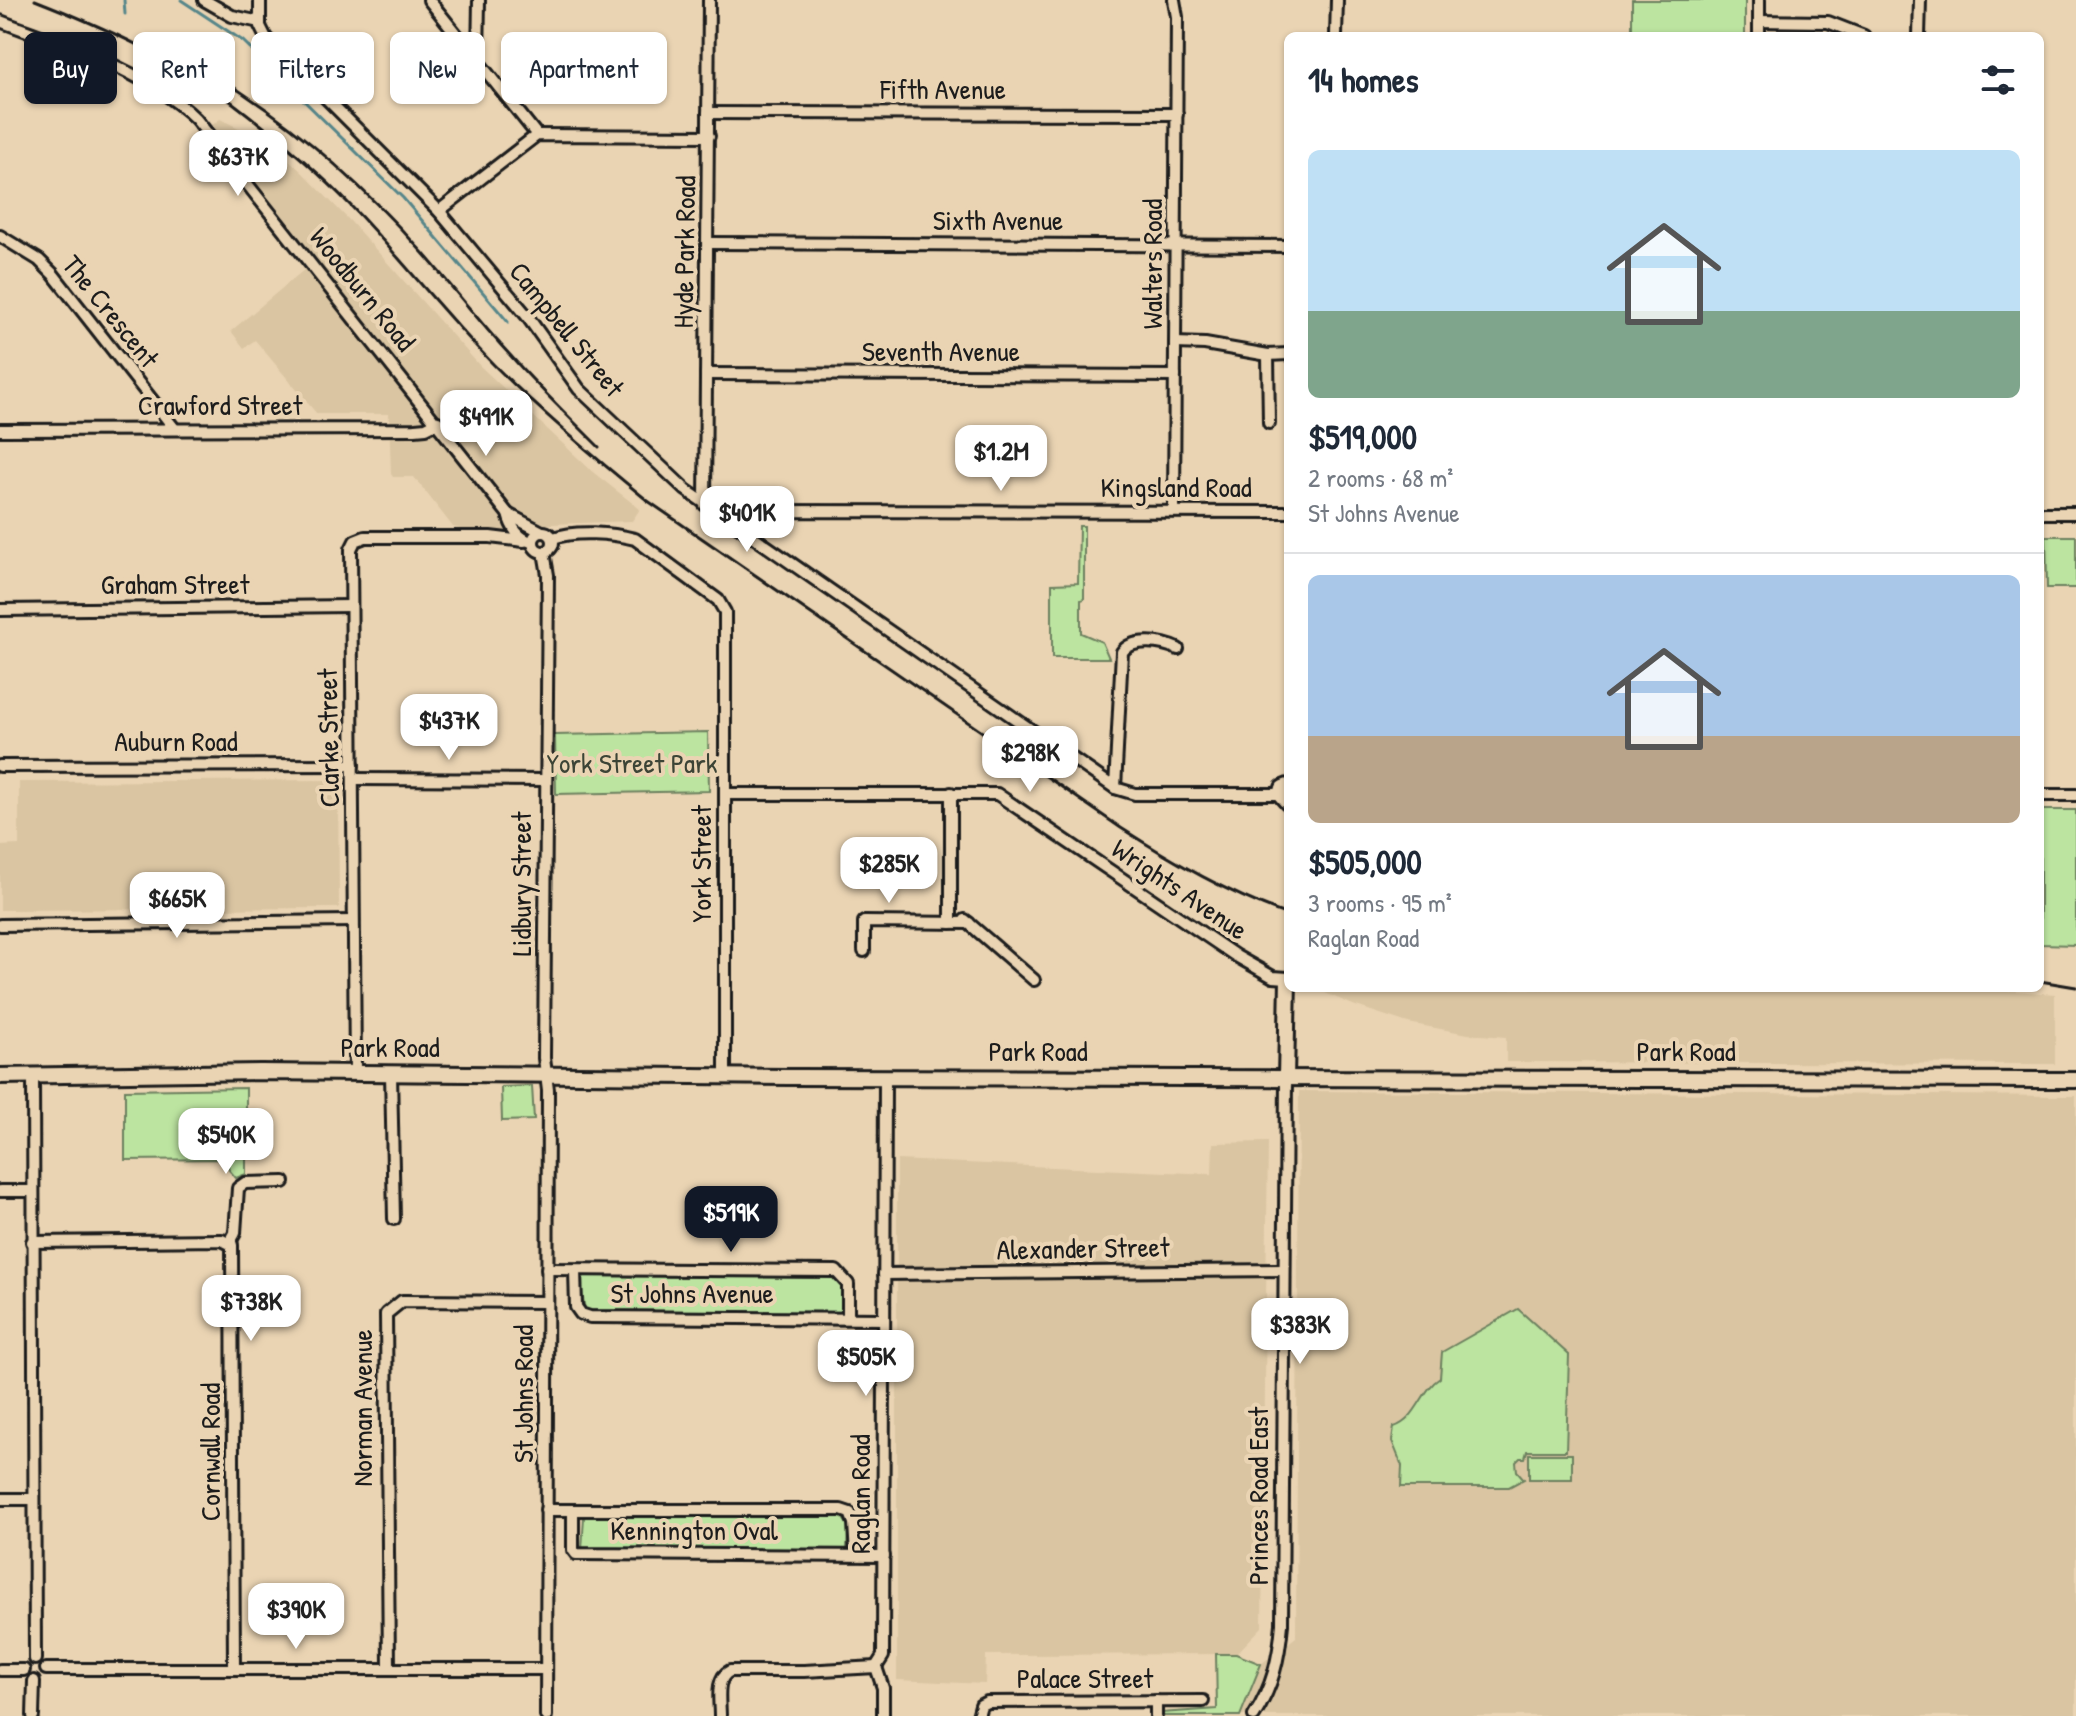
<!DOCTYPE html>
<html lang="en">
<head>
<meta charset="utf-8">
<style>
	body { margin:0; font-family:"Patrick Hand",sans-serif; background:#f6f6f7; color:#1f2937; height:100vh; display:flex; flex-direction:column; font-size:30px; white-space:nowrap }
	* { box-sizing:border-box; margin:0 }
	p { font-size:26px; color:#747a83 }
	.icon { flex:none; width:44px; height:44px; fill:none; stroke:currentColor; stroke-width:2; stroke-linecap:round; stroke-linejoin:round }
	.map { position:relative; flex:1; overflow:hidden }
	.panel { position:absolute; left:1284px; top:32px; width:760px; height:960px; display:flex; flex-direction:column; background:#fff; border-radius:12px; box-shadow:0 2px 6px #0004 }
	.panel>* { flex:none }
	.banner { position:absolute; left:24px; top:32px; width:760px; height:72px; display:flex; gap:16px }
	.price { position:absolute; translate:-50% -68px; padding:0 18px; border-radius:16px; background:#fff; color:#222; font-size:26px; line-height:52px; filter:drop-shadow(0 2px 4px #0008) }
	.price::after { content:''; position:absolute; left:50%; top:48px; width:24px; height:18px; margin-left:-12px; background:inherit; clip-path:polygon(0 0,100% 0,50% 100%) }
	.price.on { background:#111827; color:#fff }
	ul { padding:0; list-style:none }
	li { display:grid; align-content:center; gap:16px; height:424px; padding:0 24px }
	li+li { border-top:2px solid #e0e1e3 }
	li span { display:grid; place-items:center; height:248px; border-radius:12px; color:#555 }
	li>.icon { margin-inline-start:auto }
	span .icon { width:144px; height:144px; fill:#fffc; stroke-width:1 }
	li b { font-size:34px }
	h2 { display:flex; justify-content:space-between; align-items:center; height:96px; padding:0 24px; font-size:34px }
	.tag { padding:0 28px; border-radius:12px; background:#fff; box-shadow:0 2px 6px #0004; font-size:28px; line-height:72px }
	.tag.on { background:#111827; color:#fff }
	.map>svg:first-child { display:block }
	.built { fill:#dac5a2 }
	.green { fill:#bce4a0; stroke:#6c805e; stroke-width:2 }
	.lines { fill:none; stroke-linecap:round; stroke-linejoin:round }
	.stream { stroke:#56868a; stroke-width:3 }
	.street-casing { stroke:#1c1c1c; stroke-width:16 }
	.secondary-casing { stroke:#1c1c1c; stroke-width:20 }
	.street { stroke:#ead4b3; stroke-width:10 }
	.secondary { stroke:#ead4b3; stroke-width:14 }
	.rail { stroke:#1c1c1c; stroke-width:3 }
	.labels { text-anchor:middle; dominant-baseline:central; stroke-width:8; stroke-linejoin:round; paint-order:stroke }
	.street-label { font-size:28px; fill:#1c1c1c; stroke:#ead4b3 }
	.park-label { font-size:28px; fill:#3c4436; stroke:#ead4b3 }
</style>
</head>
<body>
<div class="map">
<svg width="2076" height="1716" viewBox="0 0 2076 1716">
	<rect width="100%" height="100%" fill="#ead4b3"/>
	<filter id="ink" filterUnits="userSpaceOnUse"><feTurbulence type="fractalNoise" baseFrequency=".0125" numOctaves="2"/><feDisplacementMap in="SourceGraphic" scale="16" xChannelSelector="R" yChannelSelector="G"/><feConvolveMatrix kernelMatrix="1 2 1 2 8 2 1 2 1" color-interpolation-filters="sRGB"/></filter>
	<g filter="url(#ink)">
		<!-- built -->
		<g class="built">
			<path d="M220 119 272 144 303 173 351 222 480 366 594 473 640 509 632 521 526 525 490 537 453 527 414 477H393L391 474 389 414H317L255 340 244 348 231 331 311 264 206 130Z"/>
			<path d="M338 780 339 908 0 910V846L19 845V782Z"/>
			<path d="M1314 988 1736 990 1978 988 2055 994V1064L1506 1062V1037L1468 1034 1408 1023 1353 1005Z"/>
			<path d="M1299 1091 2076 1096V1716H1240L1261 1664 1296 1637Z"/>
			<path d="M1268 1142 1262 1627 1236 1654 986 1655 985 1684 897 1680V1160L1212 1174 1213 1143Z"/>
		</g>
		<!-- green -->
		<g class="green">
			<rect x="1632" y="0" width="113" height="36"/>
			<path d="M1079 526H1084V599L1081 600V633L1102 642 1109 658H1052V584L1078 583Z"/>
			<path d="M2046 536H2076V588H2047Z"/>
			<path d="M708 732 709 791 556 794 555 735Z"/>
			<path d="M2040 810H2076V945L2040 944Z"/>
			<path d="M532 1086 534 1120 502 1121 501 1087Z"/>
			<path d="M246 1088V1174L236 1178 229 1170 227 1159 125 1160V1090Z"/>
			<path d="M585 1275 833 1276 843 1288V1313L585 1310 580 1281Z"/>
			<path d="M1518 1309 1569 1355 1566 1451H1527L1525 1458H1520L1516 1462 1517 1471 1524 1479 1509 1487H1401L1402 1466 1392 1441 1394 1427C1417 1420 1421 1390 1440 1378L1442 1352Z"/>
			<rect x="1529" y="1454" width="43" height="25"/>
			<path d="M841 1515 848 1526 847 1549 844 1552 582 1550 584 1517Z"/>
			<path d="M1216 1654H1236L1261 1664 1240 1716H1161V1713L1217 1709Z"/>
		</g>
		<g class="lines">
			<!-- stream -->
			<g class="stream">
				<path d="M124 0 125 14"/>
				<path d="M181 0 243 41 403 198 508 322"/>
			</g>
			<defs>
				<g id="street">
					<path d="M204 0 232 16 260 22"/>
					<path d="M260 0V26L266 38 439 211 527 316 579 389 686 490 1115 788 1135 794H1281"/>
					<path d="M429 0 537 135"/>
					<path d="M1174 0 1177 17 1174 511"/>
					<path d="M1759 0V36"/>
					<path d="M0 21C66 46 144 69 196 119L508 514C511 527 519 540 533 542"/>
					<path d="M1759 21 1828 22 1864 36"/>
					<path d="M1336 36 1337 0"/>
					<path d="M1919 36 1920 0"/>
					<path d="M478 58 479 0"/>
					<path d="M708 113 1177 114"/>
					<path d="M439 211 537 135 709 136"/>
					<path d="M0 236 39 260 53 274 174 428"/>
					<path d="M708 243 1288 246"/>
					<path d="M1175 343 1205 344 1268 355 1288 354"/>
					<path d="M1268 355 1269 423"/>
					<path d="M706 374 1175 376"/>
					<path d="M0 430 415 429 426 428 438 422"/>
					<path d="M705 505 709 0"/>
					<path d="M2040 513H2076"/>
					<path d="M508 514 542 532"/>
					<path d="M733 524 745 513 754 511 1288 512"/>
					<circle cx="543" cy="542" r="10"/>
					<path d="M553 538C576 530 611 533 635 539L718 600 725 612V1075"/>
					<path d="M544 552 548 575 544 1058 548 1090 546 1716"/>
					<path d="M0 610 351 606"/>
					<path d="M0 766 353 765"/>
					<path d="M353 779 545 780"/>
					<path d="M1115 788 1122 652C1133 637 1163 642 1178 649"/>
					<path d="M951 793V923"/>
					<path d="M725 794H997L1236 956 1273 977 1288 978"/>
					<path d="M2040 795H2076"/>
					<path d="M965 920 1034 980"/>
					<path d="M0 925 353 921"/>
					<path d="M864 951V922L969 923"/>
					<path d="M355 1073 351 549 355 541 365 537H490L524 541"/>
					<path d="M391 1073 394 1219"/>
					<path d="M33 1075 35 1659"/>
					<path d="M0 1191H33"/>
					<path d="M32 1242 222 1240 232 1245 234 1669"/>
					<path d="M230 1242 235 1233 238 1188 245 1183 284 1182"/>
					<path d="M547 1269 836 1271 848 1284V1318"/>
					<path d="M575 1270 576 1307 581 1314 590 1317 883 1319"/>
					<path d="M884 1274 1283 1270"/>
					<path d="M0 1499H33"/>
					<path d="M546 1510H841L850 1513 854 1523 856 1555"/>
					<path d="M573 1511V1550L576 1554 884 1556"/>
					<path d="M389 1668 386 1314 402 1301 547 1302"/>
					<path d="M46 1669H546"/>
					<path d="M0 1670H24"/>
					<path d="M33 1716 34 1681"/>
					<path d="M720 1716C720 1701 715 1678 730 1671H804L876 1667"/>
					<path d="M883 1716V1688L876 1667 883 1656 885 1077"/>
					<path d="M978 1716 981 1705 987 1702 1203 1701"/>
					<path d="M1156 1716V1701"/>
					<path d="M1254 1716C1273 1686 1279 1659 1282 1624L1286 1078"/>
				</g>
				<g id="secondary">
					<path d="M1288 786 1283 788 1281 795 1288 803"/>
					<path d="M0 1076 260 1072 790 1077 2076 1080"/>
					<path d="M1286 1078 1288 980"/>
				</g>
			</defs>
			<!-- street casing -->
			<use href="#street" class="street-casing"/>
			<!-- secondary casing -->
			<use href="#secondary" class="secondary-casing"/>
			<!-- street -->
			<use href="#street" class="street"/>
			<!-- secondary -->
			<use href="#secondary" class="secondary"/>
			<!-- rail -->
			<g class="rail">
				<path d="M35 0C104 27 174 59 233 103 275 135 316 169 352 207 401 258 444 314 494 365 542 413 595 458 648 501L1121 828C1174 862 1229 894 1288 915"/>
				<path d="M166 49C265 97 350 171 423 253 452 286 479 322 510 355 538 387 569 417 599 447"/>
				<path d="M2040 981 2076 987"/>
			</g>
		</g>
	</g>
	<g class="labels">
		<!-- street labels -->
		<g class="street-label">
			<text x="943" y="89">Fifth Avenue</text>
			<text x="998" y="220">Sixth Avenue</text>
			<text transform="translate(684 252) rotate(-89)">Hyde Park Road</text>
			<text transform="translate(1152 264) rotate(-90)">Walters Road</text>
			<text transform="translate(363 289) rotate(51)">Woodburn Road</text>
			<text transform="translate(111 311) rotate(51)">The Crescent</text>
			<text transform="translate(567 329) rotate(51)">Campbell Street</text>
			<text x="941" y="351">Seventh Avenue</text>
			<text x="220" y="405">Crawford Street</text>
			<text x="1176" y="487">Kingsland Road</text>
			<text x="175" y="584">Graham Street</text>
			<text transform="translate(328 738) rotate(-91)">Clarke Street</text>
			<text x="176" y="741">Auburn Road</text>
			<text transform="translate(701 864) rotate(-90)">York Street</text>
			<text transform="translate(521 884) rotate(-90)">Lidbury Street</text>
			<text transform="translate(1180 889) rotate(34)">Wrights Avenue</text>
			<text x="390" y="1047">Park Road</text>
			<text x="1038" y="1051">Park Road</text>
			<text x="1686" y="1051">Park Road</text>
			<text transform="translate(1083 1248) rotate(-1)">Alexander Street</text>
			<text x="692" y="1293">St Johns Avenue</text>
			<text transform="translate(523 1394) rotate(-90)">St Johns Road</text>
			<text transform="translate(362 1408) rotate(-90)">Norman Avenue</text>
			<text transform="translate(210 1452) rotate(-90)">Cornwall Road</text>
			<text transform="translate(860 1494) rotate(-90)">Raglan Road</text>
			<text transform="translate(1258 1496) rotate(-90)">Princes Road East</text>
			<text x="694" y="1530">Kennington Oval</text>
			<text x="1085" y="1678">Palace Street</text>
		</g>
		<!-- park labels -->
		<g class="park-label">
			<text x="632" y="763">York Street Park</text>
		</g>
	</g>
</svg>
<b class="price" style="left:238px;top:198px">$637K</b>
<b class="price" style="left:486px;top:458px">$491K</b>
<b class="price" style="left:1001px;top:493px">$1.2M</b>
<b class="price" style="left:747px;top:554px">$401K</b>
<b class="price" style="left:449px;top:762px">$437K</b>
<b class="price" style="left:1030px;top:794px">$298K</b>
<b class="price" style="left:889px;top:905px">$285K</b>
<b class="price" style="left:177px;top:940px">$665K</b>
<b class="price" style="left:226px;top:1176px">$540K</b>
<b class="price on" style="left:731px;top:1254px">$519K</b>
<b class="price" style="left:251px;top:1343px">$738K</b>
<b class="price" style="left:1300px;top:1366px">$383K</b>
<b class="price" style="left:866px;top:1398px">$505K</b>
<b class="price" style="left:296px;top:1651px">$390K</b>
<div class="banner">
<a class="tag on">Buy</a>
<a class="tag">Rent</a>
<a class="tag">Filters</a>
<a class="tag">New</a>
<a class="tag">Apartment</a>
</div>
<section class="panel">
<h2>14 homes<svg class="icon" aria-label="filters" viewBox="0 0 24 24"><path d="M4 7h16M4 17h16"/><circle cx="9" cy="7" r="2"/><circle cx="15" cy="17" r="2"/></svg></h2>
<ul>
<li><span style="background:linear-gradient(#bfe0f5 65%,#7fa58c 0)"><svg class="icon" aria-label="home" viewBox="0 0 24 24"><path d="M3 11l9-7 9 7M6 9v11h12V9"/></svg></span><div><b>$519,000</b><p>2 rooms · 68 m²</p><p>St Johns Avenue</p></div></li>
<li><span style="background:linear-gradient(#a9c7e8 65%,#b9a48a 0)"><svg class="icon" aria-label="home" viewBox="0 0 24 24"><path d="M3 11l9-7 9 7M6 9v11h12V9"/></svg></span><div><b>$505,000</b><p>3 rooms · 95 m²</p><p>Raglan Road</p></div></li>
</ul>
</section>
</div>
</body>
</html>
